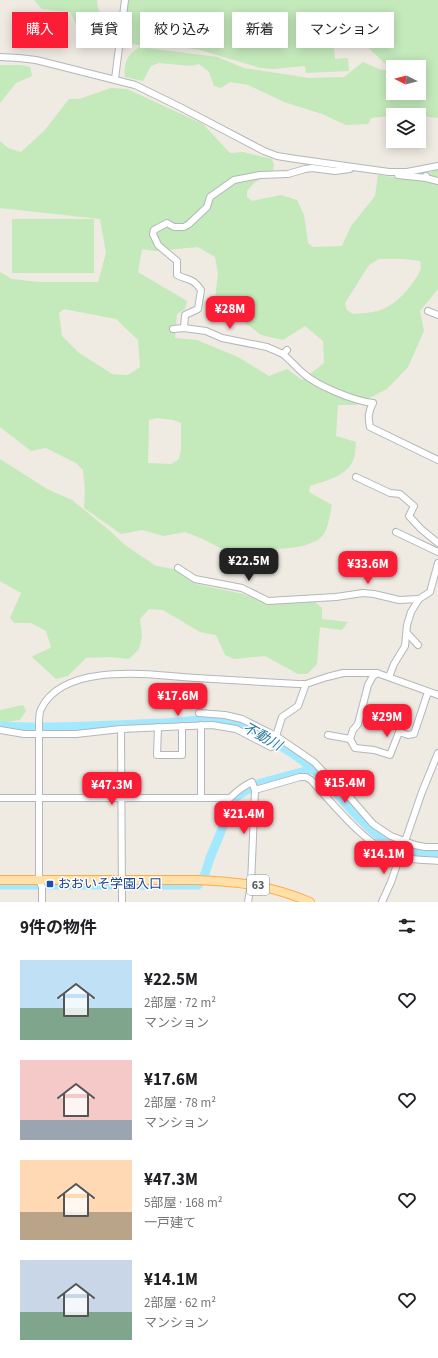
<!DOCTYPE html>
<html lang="ja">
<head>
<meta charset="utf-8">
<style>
	body { margin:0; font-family:"Source Sans 3","Noto Sans JP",sans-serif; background:#f2f2f2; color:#202124; height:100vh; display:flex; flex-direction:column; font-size:15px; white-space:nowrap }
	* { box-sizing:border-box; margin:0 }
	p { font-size:13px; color:#757577 }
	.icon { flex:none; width:22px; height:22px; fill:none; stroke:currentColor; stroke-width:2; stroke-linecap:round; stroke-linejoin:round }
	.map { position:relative; height:902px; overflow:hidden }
	.side { display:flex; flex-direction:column; background:#fff; flex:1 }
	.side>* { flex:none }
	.banner { position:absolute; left:12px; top:12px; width:414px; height:36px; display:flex; gap:8px }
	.needle { width:26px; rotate:276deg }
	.tools { position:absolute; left:386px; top:60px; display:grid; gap:8px }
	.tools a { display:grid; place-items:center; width:40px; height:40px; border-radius:0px; background:#fff; box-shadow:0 2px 10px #0003; font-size:20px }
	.price { position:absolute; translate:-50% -34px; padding:0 9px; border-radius:8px; background:#fb1c35; color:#fff; font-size:13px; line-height:26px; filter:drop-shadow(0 1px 2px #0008) }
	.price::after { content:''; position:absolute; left:50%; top:24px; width:12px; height:9px; margin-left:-6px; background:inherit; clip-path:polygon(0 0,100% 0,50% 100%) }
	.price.current { background:#222; color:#fff }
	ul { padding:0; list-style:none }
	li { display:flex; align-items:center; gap:12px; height:100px; padding:0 20px }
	li span { display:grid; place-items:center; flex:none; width:112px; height:80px; border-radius:0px; color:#555 }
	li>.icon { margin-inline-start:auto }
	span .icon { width:48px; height:48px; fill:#fffc; stroke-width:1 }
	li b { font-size:17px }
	h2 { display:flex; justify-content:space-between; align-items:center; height:48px; padding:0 20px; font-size:17px }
	.pill { padding:0 14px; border-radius:0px; background:#fff; box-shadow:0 2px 10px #0003; font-size:14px; line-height:36px }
	.pill.current { background:#fb1c35; color:#fff }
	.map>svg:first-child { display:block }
	.green { fill:#c4e9bb; fill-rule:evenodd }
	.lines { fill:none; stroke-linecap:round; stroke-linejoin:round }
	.river { stroke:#a2e8ff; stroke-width:9 }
	.minor-casing { stroke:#b3b7bb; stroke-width:8 }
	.major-casing { stroke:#ffaa4b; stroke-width:10 }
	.minor { stroke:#fff; stroke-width:6 }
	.major { stroke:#ffe0a7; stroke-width:8 }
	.transit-dot { fill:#1a4fb4; stroke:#fff; stroke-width:1.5 }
	.labels { text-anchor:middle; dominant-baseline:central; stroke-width:3; stroke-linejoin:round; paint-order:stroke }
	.shield { fill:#fff; stroke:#8c9093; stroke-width:1 }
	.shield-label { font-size:12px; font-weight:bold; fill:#5a6165 }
	.transit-label { font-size:13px; fill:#164399; stroke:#fff; text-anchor:start }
	.water-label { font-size:14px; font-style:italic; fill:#2e7ba0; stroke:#fff }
</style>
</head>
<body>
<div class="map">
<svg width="438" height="902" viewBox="0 0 438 902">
	<rect width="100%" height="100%" fill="#efeae2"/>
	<!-- green -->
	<g class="green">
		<path d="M34 0H97L98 8 106 25 103 37 84 39 70 12 42 9Z"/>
		<path d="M127 0H438V118C427 117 415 115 407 108L406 114 371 118 368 124 346 125 322 114 284 102 248 85 230 82 221 88 214 86 209 72 199 64 190 66 159 63 151 66 143 81 125 77C123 62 128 54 140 47L217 57 244 68 309 78 344 77 363 62 379 69 392 72C386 64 367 45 358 41 352 39 340 37 333 38L335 59 348 58 349 71 306 73 305 66 273 69 261 68 200 50 165 45 162 48 122 43ZM393 67H419V93H393Z"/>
		<path d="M0 65H21L30 67 32 76 16 83 0 103Z"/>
		<path d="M111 88 127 89 203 124 230 153 243 152 272 159 274 165 273 172 254 183 247 191V197L252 201 281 195 297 200 304 215 308 243 313 247 342 246 351 226 375 196 378 175 393 177 416 179 438 169V289L420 311 424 331 408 367 387 389 356 405H338L336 436 356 442C355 447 356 453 354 458 347 477 327 480 310 486L309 492 332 505C330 513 329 524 325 532 318 547 285 549 271 549L265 559 222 549 203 539 185 532 164 536 142 530 121 534 84 508 85 490 83 470 76 463 46 448 31 451 0 427V272L12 279 38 282H98L106 253 100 219 0 208V141L8 148 21 152 44 131 69 99H79ZM198 247 215 257 218 273 215 299 261 335 283 340 305 326 323 341 324 363 302 380 287 369 269 376 238 357 197 340 175 338 177 314 185 309 187 301 138 272 142 249 155 251ZM379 259H403L420 261C421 265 421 268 420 271 415 282 400 300 389 306 379 313 364 313 353 314L347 310 345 303 369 265ZM64 309 116 319 138 340 140 367 128 375 112 374 78 352 62 336 59 313ZM157 418 173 420 181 423V449L179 459 171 464 148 463 149 420Z"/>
		<rect x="12" y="219" width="82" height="54"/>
		<path d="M0 459 47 489 72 500 109 530 125 545 156 566 174 569 196 584 243 594 267 604 307 595 322 608V619L348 622 342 630 320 627 317 664 307 674H298L265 656 234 659 225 655 216 635 200 632 163 610 149 609 140 619 142 637 139 649 129 659 109 657 86 658 68 676 56 679 32 657C39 652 45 652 51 647L46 631 31 623H14L10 618 21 593 0 581Z"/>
		<path d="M23 705 26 711 20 720 0 723V710Z"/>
	</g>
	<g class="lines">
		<!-- river -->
		<g class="river">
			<path d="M0 726C54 729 109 725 164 723 174 722 186 722 197 720 200 720 202 718 205 718 227 720 246 726 265 737 282 746 299 757 313 769 350 801 381 862 438 854"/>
			<path d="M0 885H198L205 874 210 858 222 829 228 811 236 797 250 788 261 783 313 769"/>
		</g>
		<defs>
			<g id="minor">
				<path d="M0 57 19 58 36 60 135 85 180 107 264 151 277 156 296 159 389 172H407L438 166"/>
				<path d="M115 79 125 0"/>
				<path d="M398 175 426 178"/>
				<path d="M426 176V178L438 181"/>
				<path d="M428 311 438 315"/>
				<path d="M184 328 185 315 198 309 201 290C192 277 189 281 177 275V261L158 245 153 234 154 230 167 223 174 227H184L189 224 207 207 210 197 234 180 260 175 288 174 305 169 312 168 335 171 350 169"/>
				<path d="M173 329 184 328 206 331 222 338 267 347 283 354"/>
				<path d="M287 350 283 354C290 360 297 368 304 374 318 386 354 401 373 403 368 412 368 418 370 427L438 460"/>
				<path d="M356 477 390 493 400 494 414 506 409 516 421 529 438 543"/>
				<path d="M396 532 438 552"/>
				<path d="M178 568 195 579 242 588 268 601 336 597 363 593 374 594 399 600 419 599"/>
				<path d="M407 633 418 645"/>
				<path d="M389 677 394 664 405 646 407 625 411 612 419 599 430 592 438 563"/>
				<path d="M199 713 225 715 242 719 276 736 314 762 332 781 346 793 373 824 391 836 415 845 425 847H438"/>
				<path d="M201 725V798"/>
				<path d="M158 727 157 755H182V726"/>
				<path d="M121 729 122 902"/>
				<path d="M0 730 24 734H76L121 729 212 725 236 729 271 747"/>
				<path d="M328 735 350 739 355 748 374 750 390 755 399 732 408 735 414 734 428 692"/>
				<path d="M276 736 282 717 298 706 306 684"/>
				<path d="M350 739 353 730 358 724 368 685 373 676 377 673"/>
				<path d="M255 790 300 777H306L311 780C334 805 368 849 401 857 413 860 426 860 438 861"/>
				<path d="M0 798H230C237 791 243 786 252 782L255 790 251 884 248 902"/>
				<path d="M42 902V887L39 880V724C39 720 39 713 41 709 64 661 152 675 196 678 230 680 264 682 298 684H306L327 677 343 673H377L438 695"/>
				<path d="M382 902 391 882 422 792 438 753"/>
			</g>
			<path id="major" d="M0 880H197C240 882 270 885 310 902"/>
		</defs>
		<!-- minor casing -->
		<use href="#minor" class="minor-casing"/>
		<!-- major casing -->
		<use href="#major" class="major-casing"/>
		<!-- minor -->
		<use href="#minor" class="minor"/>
		<!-- major -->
		<use href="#major" class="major"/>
	</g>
	<!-- markers -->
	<rect class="transit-dot" x="46" y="880" width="8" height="8" rx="2"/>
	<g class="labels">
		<!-- shield labels -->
		<rect class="shield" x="247" y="875" width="22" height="20" rx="3"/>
		<g class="shield-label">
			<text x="258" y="885">63</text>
		</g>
		<!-- transit labels -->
		<g class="transit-label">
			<text x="58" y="884">おおいそ学園入口</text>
		</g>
		<!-- water labels -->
		<g class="water-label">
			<text transform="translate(262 737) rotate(29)">不動川</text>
		</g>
	</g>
</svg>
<div class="tools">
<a><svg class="needle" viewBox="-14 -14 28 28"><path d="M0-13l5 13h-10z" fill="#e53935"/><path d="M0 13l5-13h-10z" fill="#757577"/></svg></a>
<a><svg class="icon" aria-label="layers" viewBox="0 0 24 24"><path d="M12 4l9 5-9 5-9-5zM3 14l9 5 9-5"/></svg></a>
</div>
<b class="price" style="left:230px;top:330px">¥28M</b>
<b class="price current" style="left:249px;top:582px">¥22.5M</b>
<b class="price" style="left:368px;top:585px">¥33.6M</b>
<b class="price" style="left:178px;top:717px">¥17.6M</b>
<b class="price" style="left:387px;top:738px">¥29M</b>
<b class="price" style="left:345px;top:804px">¥15.4M</b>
<b class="price" style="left:112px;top:806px">¥47.3M</b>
<b class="price" style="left:244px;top:835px">¥21.4M</b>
<b class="price" style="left:384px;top:875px">¥14.1M</b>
<div class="banner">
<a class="pill current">購入</a>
<a class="pill">賃貸</a>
<a class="pill">絞り込み</a>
<a class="pill">新着</a>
<a class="pill">マンション</a>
</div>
</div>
<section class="side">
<h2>9件の物件<svg class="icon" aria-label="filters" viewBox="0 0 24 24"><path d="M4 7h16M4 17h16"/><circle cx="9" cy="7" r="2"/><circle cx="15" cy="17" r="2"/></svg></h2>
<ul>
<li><span style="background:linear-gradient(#bfe0f5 60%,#7fa58c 0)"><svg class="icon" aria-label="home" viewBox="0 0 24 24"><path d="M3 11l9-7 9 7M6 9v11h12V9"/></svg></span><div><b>¥22.5M</b><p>2部屋 · 72 m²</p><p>マンション</p></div><svg class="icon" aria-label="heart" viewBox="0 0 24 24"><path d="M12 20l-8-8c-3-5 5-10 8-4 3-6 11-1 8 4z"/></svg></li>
<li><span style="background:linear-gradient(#f6c9c9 75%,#9aa5b1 0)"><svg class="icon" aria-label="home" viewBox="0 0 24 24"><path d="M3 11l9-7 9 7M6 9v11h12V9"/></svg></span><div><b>¥17.6M</b><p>2部屋 · 78 m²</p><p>マンション</p></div><svg class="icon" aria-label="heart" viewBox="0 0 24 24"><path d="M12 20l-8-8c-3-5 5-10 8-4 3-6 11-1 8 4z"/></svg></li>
<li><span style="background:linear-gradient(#ffd9b3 65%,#b9a48a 0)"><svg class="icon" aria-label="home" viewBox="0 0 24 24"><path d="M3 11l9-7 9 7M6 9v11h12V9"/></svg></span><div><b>¥47.3M</b><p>5部屋 · 168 m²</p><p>一戸建て</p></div><svg class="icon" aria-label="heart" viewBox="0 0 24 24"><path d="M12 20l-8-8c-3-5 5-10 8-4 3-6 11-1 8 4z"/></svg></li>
<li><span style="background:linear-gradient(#c9d6e8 65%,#7fa58c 0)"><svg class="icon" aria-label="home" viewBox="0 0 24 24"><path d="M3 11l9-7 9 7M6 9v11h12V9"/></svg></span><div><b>¥14.1M</b><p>2部屋 · 62 m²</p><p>マンション</p></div><svg class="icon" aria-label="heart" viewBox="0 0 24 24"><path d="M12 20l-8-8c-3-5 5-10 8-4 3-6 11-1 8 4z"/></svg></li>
</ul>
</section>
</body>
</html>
